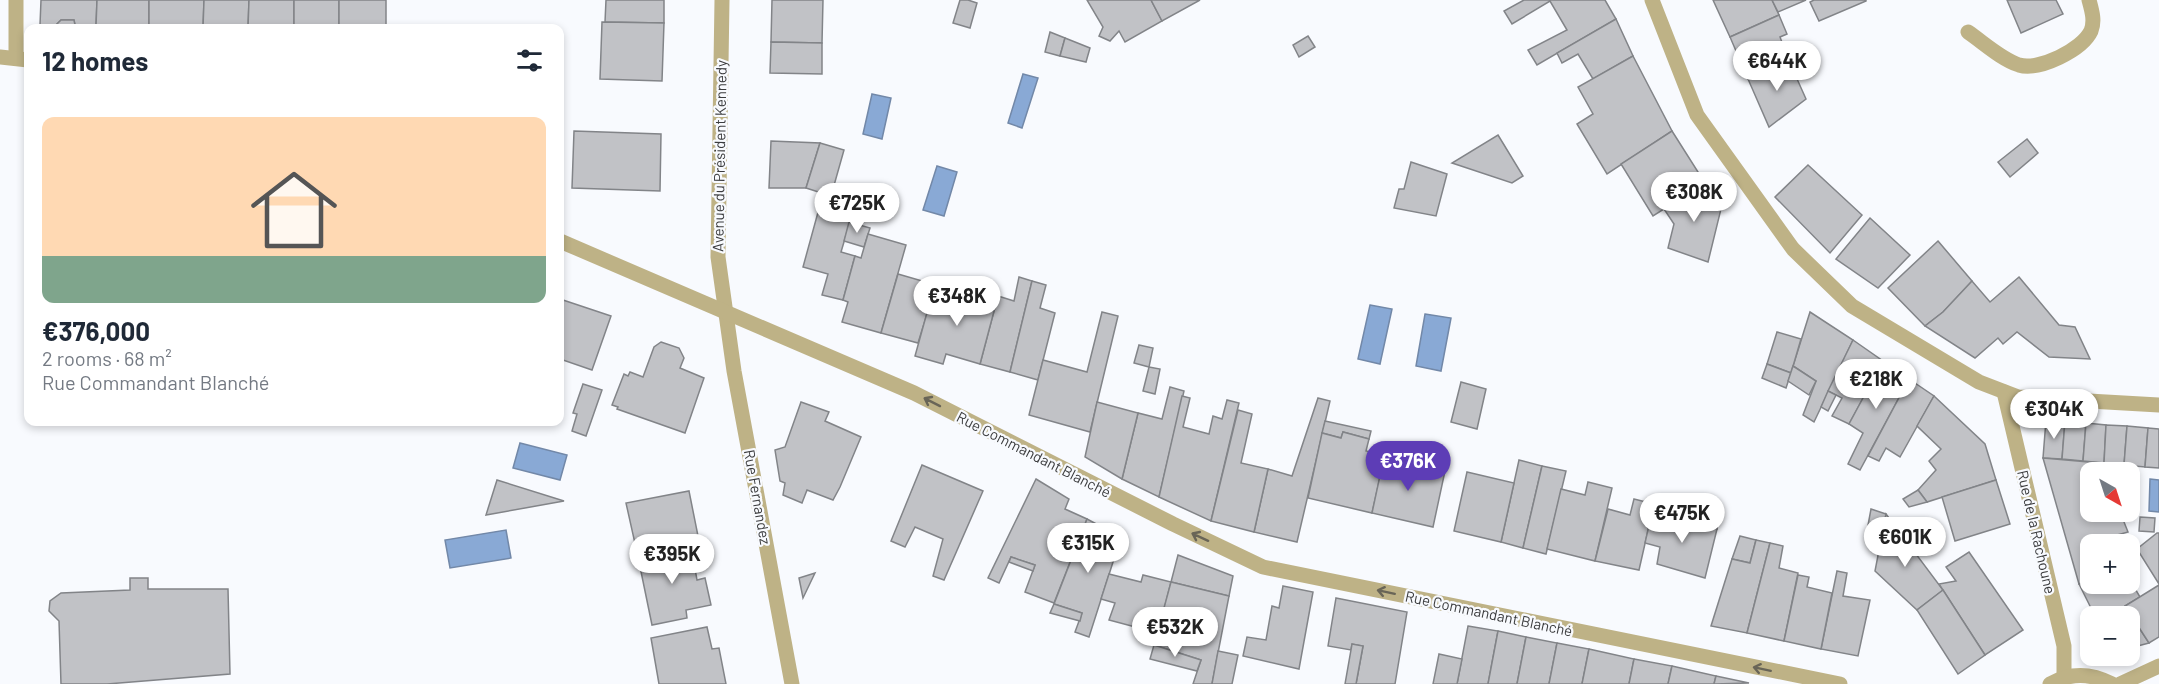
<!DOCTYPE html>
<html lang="en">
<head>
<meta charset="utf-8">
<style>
	body { margin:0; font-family:Barlow,sans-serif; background:#f2f2f3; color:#1f2937; height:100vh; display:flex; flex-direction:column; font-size:22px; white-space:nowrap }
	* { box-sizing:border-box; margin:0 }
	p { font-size:20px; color:#747a83 }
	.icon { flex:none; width:33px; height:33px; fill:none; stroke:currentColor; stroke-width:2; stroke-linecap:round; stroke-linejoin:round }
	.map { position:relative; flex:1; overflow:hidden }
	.side { position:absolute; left:24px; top:24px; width:540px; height:402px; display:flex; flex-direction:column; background:#fff; border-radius:12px; box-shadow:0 3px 9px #0003 }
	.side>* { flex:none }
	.needle { width:39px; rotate:141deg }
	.buttons { position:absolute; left:2080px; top:462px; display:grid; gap:12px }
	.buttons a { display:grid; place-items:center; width:60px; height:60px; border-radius:12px; background:#fff; box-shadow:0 3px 9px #0003; font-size:30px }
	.price { position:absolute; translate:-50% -51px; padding:0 14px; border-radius:21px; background:#fff; color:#222; font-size:20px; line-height:39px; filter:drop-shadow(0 2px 3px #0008) }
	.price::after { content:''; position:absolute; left:50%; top:36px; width:18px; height:14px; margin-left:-9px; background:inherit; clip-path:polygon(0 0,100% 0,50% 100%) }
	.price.selected { background:#5d3db6; color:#fff }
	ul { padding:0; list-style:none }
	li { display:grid; align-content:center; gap:12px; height:318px; padding:0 18px }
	li span { display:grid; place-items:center; height:186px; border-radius:12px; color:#555 }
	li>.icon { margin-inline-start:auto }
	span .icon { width:108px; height:108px; fill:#fffc; stroke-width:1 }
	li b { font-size:26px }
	h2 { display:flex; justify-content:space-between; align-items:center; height:72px; padding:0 18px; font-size:26px }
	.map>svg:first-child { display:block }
	.water { fill:#89a9d5; stroke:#7288a8; stroke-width:1.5 }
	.building { fill:#c1c2c6; stroke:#828488; stroke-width:1.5 }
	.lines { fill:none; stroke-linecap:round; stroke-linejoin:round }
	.lane { stroke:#beb286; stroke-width:15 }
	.street { stroke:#beb286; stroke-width:15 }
	.oneway { stroke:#696557 }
	.labels { text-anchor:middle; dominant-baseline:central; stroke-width:4.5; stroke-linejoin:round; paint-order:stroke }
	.street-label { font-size:15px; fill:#3b3c3e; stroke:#f8fafe }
</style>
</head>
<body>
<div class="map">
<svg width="2159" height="684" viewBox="0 0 2159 684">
	<rect width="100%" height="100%" fill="#f8fafe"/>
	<!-- water -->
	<g class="water">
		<path d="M1023 74 1038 78 1022 128 1008 123Z"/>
		<path d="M872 94 891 98 882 139 863 134Z"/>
		<path d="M937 166 957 172 944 216 923 210Z"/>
		<path d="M1370 305 1392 309 1380 364 1358 359Z"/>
		<path d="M1425 314 1451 318 1441 371 1416 366Z"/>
		<path d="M520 443 567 455 560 480 513 468Z"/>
		<path d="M2150 479 2159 480V512L2149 511Z"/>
		<path d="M506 530 511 558 450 568 445 540Z"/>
	</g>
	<!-- building -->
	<g class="building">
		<path d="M41 0H97L96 26 75 25 74 20H61L56 25H40Z"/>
		<path d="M97 0H149V27L96 26Z"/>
		<path d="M149 0H204L203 28 149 27Z"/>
		<path d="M204 0H249L248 28H203Z"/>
		<path d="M249 0H294V28H248Z"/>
		<rect x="294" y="0" width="45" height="28"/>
		<rect x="339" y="0" width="47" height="28"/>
		<path d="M606 0H664V23L605 22Z"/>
		<path d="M772 0H823L822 43 771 42Z"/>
		<path d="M960 0H968L977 3 970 28 953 23Z"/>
		<path d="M1087 0H1151L1162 21 1125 42 1119 31 1110 41 1099 36 1103 27Z"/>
		<path d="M1151 0H1200L1162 21Z"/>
		<path d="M1524 0H1605L1616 19 1537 65 1528 50 1567 30 1550 1 1512 24 1504 11Z"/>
		<path d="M1713 0H1772L1779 15 1730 37Z"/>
		<path d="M1772 0H1806L1778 12Z"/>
		<path d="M1814 0H1866V1L1819 21 1810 2Z"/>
		<path d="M2007 0H2056L2063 14 2021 33Z"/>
		<path d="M1779 15 1787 34 1780 37 1789 61 1748 79 1730 37Z"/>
		<path d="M1616 19 1633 56 1593 79 1578 54 1562 63 1557 53Z"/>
		<path d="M61 20H74L75 25H56Z"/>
		<path d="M602 22 664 23 662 81 600 79Z"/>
		<path d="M1050 32 1065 38 1060 56 1045 52Z"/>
		<path d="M1308 36 1315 47 1299 57 1293 45Z"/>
		<path d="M1065 38 1090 48 1086 62 1060 56Z"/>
		<path d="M771 42 822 43V74L770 73Z"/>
		<path d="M1633 56 1672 131 1607 174 1577 124 1593 114 1578 87Z"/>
		<path d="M1789 61 1806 99 1769 127 1748 79Z"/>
		<path d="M574 131 661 134 660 191 572 188Z"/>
		<path d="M1672 131 1705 183 1653 216 1621 164Z"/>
		<path d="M1498 135 1523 176 1512 183 1452 163Z"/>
		<path d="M2027 139 2038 153 2010 177 1998 162Z"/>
		<path d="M771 141 820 143 806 188H769Z"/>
		<path d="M820 143 844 150 831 196 806 188Z"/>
		<path d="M1411 162 1447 174 1436 216 1394 208 1399 189H1404Z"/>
		<path d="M1808 165 1862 215 1830 253 1775 197Z"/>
		<path d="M1705 183 1721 209 1708 262 1668 248 1674 224 1664 209Z"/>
		<path d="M820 205 852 215 841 252 855 256 843 300 822 295 828 274 803 267Z"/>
		<path d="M1870 218 1910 255 1878 288 1836 259Z"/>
		<path d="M849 222 870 228 864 247 844 241Z"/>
		<path d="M868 234 906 245 881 333 842 322 848 302 843 300 855 256 861 258Z"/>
		<path d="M1938 241 1972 281 1943 312 1925 326 1888 288Z"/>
		<path d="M898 274 936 285 918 343 881 333Z"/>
		<path d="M1019 277 1032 281 1010 372 980 364 998 296 1014 301Z"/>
		<path d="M2019 277 2059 325 2075 327 2090 359 2049 357 2017 332 2003 344 1998 338 1975 358 1925 326 1943 312 1972 281 1990 302Z"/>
		<path d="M937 280 965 288 961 300 933 291Z"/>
		<path d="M1032 281 1046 285 1040 308 1055 313 1038 380 1010 372Z"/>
		<path d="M965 288 998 296 980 364 946 354 943 364 915 356 933 291 961 300Z"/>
		<path d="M560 299 611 316 592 370 560 359Z"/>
		<path d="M1102 312 1118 316 1090 432 1029 415 1043 360 1087 372Z"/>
		<path d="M1810 312 1853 340 1814 422 1803 415 1816 381 1793 366Z"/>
		<path d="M1777 332 1801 339 1791 373 1767 364Z"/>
		<path d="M1853 340 1883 361 1849 424 1832 416 1842 398 1828 391Z"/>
		<path d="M661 342 679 348 684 358 680 368 704 378 685 433 617 409 618 407 612 405 624 374 628 376 630 372 643 377 654 347Z"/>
		<path d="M1139 345 1153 348 1149 367 1134 363Z"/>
		<path d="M1883 361 1909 379 1860 470 1848 464 1863 433 1849 424Z"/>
		<path d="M1767 364 1791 373 1786 388 1762 378Z"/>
		<path d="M1793 366 1816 381 1809 395 1788 381Z"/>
		<path d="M1149 367 1160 369 1155 394 1143 391Z"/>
		<path d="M1909 379 1934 396 1900 457 1886 448 1879 461 1868 456Z"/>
		<path d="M1461 382 1486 389 1477 429 1451 422Z"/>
		<path d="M583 384 602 390 586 436 572 431 577 414 573 413Z"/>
		<path d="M1170 387 1184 391 1159 497 1122 479 1138 413 1162 419Z"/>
		<path d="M1828 391 1836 395 1828 411 1821 407Z"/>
		<path d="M1182 396 1190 398 1183 427 1209 434 1213 416 1222 419 1227 400 1239 403 1211 521 1159 497Z"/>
		<path d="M1934 396 1985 444 1996 480 1927 502 1918 490 1936 470 1929 461 1941 449 1917 426Z"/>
		<path d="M1318 398 1330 401 1297 542 1254 532 1268 469 1292 476Z"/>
		<path d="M801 402 829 412 825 421 861 437 840 487 833 500 807 490 802 503 783 495 785 483 780 481 775 450 785 447Z"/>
		<path d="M1097 402 1138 413 1122 479 1085 457Z"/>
		<path d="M1238 410 1252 414 1241 463 1268 469 1254 532 1211 521Z"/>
		<path d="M2046 420 2065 421 2062 459 2043 458Z"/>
		<path d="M1325 421 1371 431 1369 439 1343 432 1341 438 1322 433Z"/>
		<path d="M2065 421 2086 423 2083 461 2062 459Z"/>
		<path d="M2086 423 2106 425 2104 463 2083 461Z"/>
		<path d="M2106 425 2127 426 2124 465 2104 463Z"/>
		<path d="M2127 426 2148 428 2145 467 2124 465Z"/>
		<path d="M2148 428 2159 429V468L2145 467Z"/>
		<path d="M1343 432 1369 439 1366 451 1385 455 1372 513 1308 498 1322 433 1341 438Z"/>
		<path d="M1384 457 1445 471 1433 527 1372 513Z"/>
		<path d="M2043 458 2100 463 2104 472H2091V512H2120L2128 532 2110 537 2113 544H2091V580L2079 584Z"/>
		<path d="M1519 460 1542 466 1523 548 1501 542Z"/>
		<path d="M922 465 983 491 944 580 933 576 943 539 915 527 905 547 891 541Z"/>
		<path d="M1542 466 1566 471 1546 554 1523 548Z"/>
		<path d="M1467 472 1514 483 1501 542 1454 531Z"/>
		<path d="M1036 479 1069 499 1065 509 1087 519 1054 603 1025 592 1035 565 1011 557 999 583 988 578Z"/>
		<path d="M497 480 564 501 486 515Z"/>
		<path d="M1996 480 2010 524 1955 541 1942 497Z"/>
		<path d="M1588 482 1612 488 1595 561 1547 549 1561 489 1585 495Z"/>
		<path d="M1918 490 1927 502 1909 507 1903 499Z"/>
		<path d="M689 491 700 546 638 557 626 503Z"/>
		<path d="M1634 499 1654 504 1639 570 1595 561 1608 509 1630 515Z"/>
		<path d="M1670 504 1719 516 1717 529 1667 516Z"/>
		<path d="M1871 509 1886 514 1882 539 1866 536Z"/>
		<path d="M1652 512 1717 529 1705 578 1657 564 1660 547 1645 543Z"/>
		<path d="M1886 514 1943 590 1917 610 1875 571Z"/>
		<path d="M2140 517 2155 518 2154 532 2139 531Z"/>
		<path d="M1087 519 1121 537 1089 637 1075 632 1082 613 1054 604Z"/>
		<path d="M2157 533H2159V584L2137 549Z"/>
		<path d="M1740 536 1756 540 1750 563 1732 559Z"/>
		<path d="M1756 540 1770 543 1747 633 1711 626 1732 559 1750 563Z"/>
		<path d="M1770 543 1783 546 1779 568 1798 573 1784 641 1747 633Z"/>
		<path d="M691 547 697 580 705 578 711 605 686 610 687 618 652 625 638 557Z"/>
		<path d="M1969 552 2023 630 1985 655 1939 584 1956 581 1946 567Z"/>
		<path d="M1178 555 1233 576 1229 596 1171 582Z"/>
		<path d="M1011 557 1035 565 1033 571 1009 562Z"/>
		<path d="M1837 571 1847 573 1843 596 1870 600 1858 656 1821 649Z"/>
		<path d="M815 573 803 598 799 578Z"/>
		<path d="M1109 574 1141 582 1143 575 1171 582 1158 633 1109 620 1115 603 1101 599Z"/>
		<path d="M1798 575 1809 577 1807 587 1832 593 1821 649 1784 641Z"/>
		<path d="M130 578H148V589H228L230 674 107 684H61L59 621 49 611 50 601 61 593 130 590Z"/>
		<path d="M2091 580V584H2130V580L2140 597 2125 606 2149 643 2130 648V616H2095L2079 584Z"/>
		<path d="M1171 582 1229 596 1212 684H1193L1201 660 1154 645Z"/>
		<path d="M2159 585V637L2149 643 2125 606Z"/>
		<path d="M1283 586 1313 592 1299 669 1243 656 1247 637 1266 640 1272 606 1279 608Z"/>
		<path d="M1943 590 1985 655 1958 674 1917 610Z"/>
		<path d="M1336 598 1407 612 1395 684H1356L1363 646 1352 644 1351 650 1328 646Z"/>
		<path d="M1054 604 1082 613 1080 621 1050 613Z"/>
		<path d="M1468 626 1498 631 1488 684H1457Z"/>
		<path d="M707 627 712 649 719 648 726 684H659L651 638Z"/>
		<path d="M1498 631 1526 637 1517 684H1488Z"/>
		<path d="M1526 637 1557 643 1549 684H1517Z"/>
		<path d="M1557 643 1589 649 1582 684H1549Z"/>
		<path d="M1352 644 1363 646 1356 684H1345Z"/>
		<path d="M1154 645 1201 660 1197 671 1150 659Z"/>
		<path d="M1589 649 1634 659 1629 684H1582Z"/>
		<path d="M1218 651 1238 655 1232 684H1212Z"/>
		<path d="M1439 654 1462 659 1457 684H1433Z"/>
		<path d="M1634 659 1672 666 1668 684H1629Z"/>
		<path d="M1672 666 1716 676 1714 684H1668Z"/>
		<path d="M1716 676 1749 683 1714 684Z"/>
	</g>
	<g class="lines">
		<!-- lane -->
		<path class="lane" d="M1968 32C1984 43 2001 59 2019 65 2039 71 2082 50 2091 31 2095 21 2092 11 2089 0"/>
		<!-- street -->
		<g class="street">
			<path d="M16 0V57"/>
			<path d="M722 0 718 257 734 371 792 684"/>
			<path d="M1652 0 1697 115 1793 249 1852 306 1979 382 2018 397 2159 405"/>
			<path d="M0 57 28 60"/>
			<path d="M560 241 914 393 1173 524 1263 567 1840 684"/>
			<path d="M2004 392 2064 646V677"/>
			<path d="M2050 684C2071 672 2091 673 2112 684"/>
			<path d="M2120 684 2159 666"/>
		</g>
	</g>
	<!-- one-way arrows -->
	<defs><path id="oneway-shaft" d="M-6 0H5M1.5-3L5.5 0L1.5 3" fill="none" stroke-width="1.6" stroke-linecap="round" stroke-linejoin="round" transform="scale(1.5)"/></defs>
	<g class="oneway">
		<use href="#oneway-shaft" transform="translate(932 402) rotate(-153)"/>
		<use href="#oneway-shaft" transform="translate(1200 537) rotate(-155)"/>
		<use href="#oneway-shaft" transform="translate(1386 592) rotate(-168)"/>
		<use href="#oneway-shaft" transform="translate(1762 669) rotate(-168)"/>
	</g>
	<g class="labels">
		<!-- street labels -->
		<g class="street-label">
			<text transform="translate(719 156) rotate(-89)">Avenue du Président Kennedy</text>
			<text transform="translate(1034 454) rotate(27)">Rue Commandant Blanché</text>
			<text transform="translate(758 497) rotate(80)">Rue Fernandez</text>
			<text transform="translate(2037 532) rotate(77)">Rue de la Rachoune</text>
			<text transform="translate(1489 613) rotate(12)">Rue Commandant Blanché</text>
		</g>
	</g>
</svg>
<div class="buttons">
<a><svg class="needle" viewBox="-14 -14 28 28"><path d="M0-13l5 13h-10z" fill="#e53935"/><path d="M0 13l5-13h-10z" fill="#747a83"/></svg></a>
<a>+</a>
<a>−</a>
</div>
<b class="price" style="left:1777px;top:92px">€644K</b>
<b class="price" style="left:1694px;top:223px">€308K</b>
<b class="price" style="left:857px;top:234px">€725K</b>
<b class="price" style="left:957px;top:327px">€348K</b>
<b class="price" style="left:1876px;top:410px">€218K</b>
<b class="price" style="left:2054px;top:440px">€304K</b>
<b class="price selected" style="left:1408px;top:492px">€376K</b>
<b class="price" style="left:1682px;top:544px">€475K</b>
<b class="price" style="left:1905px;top:568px">€601K</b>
<b class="price" style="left:1088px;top:574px">€315K</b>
<b class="price" style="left:672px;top:585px">€395K</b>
<b class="price" style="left:1175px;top:658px">€532K</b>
<section class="side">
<h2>12 homes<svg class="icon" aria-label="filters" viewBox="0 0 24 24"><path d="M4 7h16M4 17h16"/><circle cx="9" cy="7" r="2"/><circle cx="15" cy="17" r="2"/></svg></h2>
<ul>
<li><span style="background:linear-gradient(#ffd9b3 75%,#7fa58c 0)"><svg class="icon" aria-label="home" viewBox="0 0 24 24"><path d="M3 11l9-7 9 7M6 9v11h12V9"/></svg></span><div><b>€376,000</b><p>2 rooms · 68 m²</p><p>Rue Commandant Blanché</p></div></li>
</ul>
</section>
</div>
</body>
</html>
